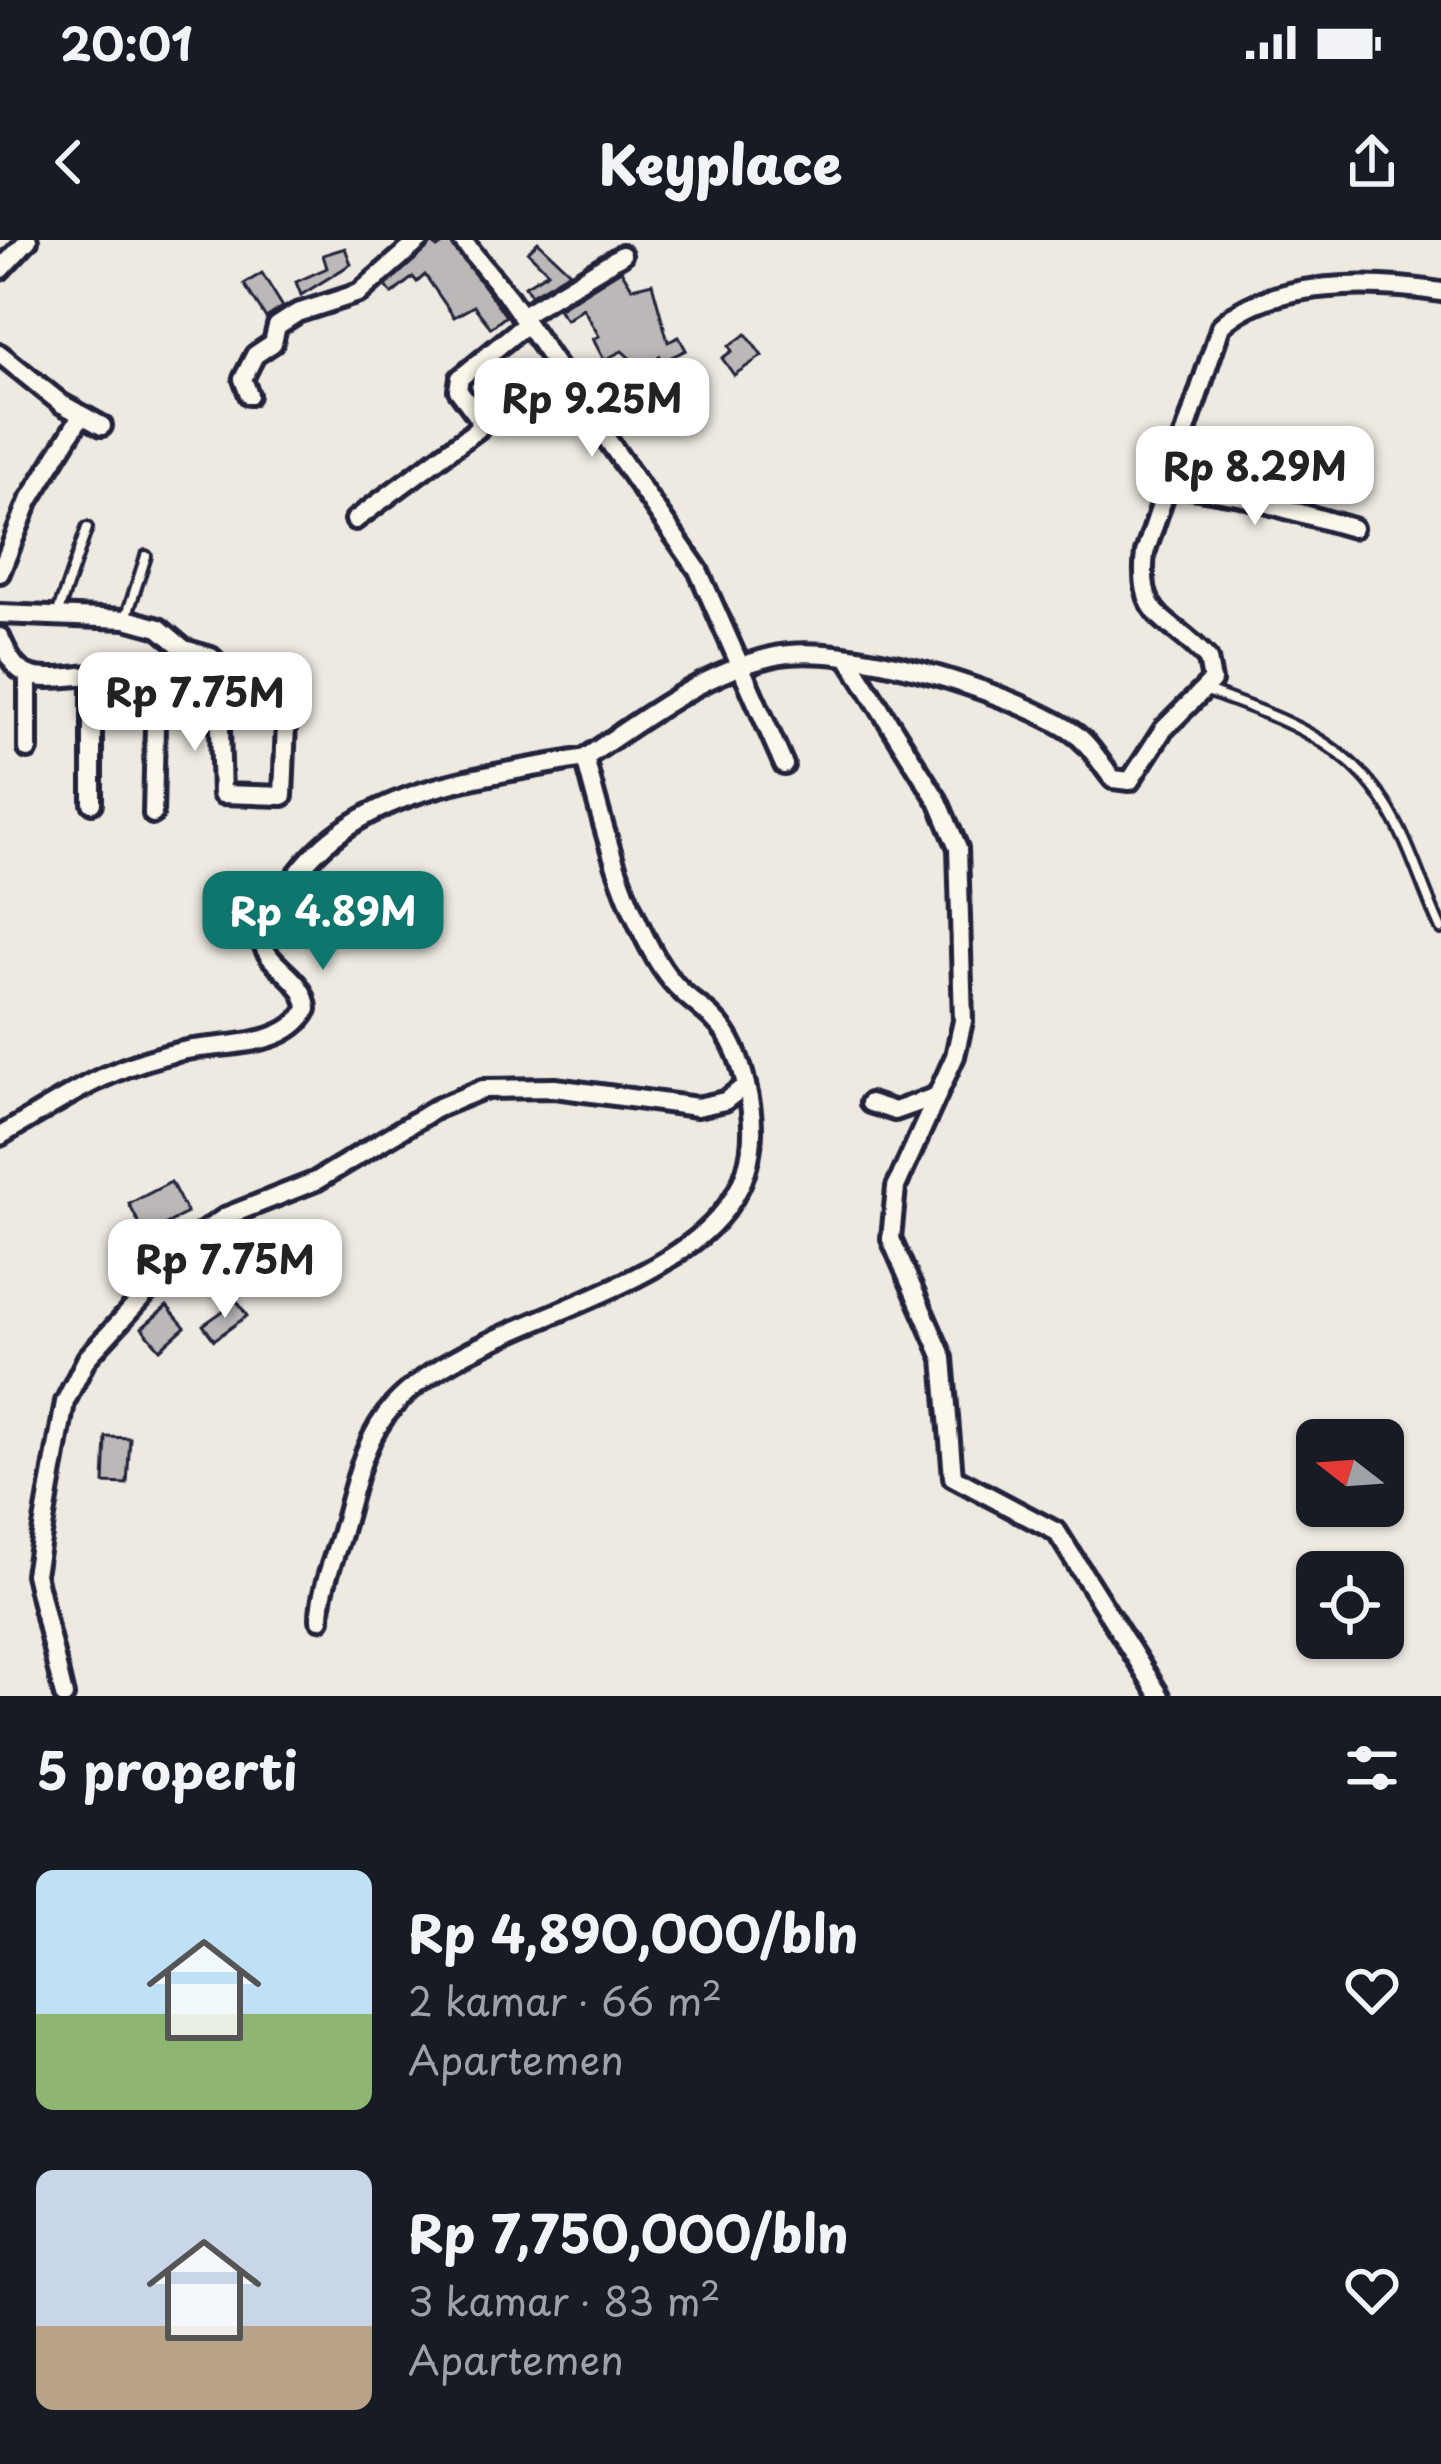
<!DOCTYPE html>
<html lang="id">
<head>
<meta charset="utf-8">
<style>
	body { margin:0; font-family:"Playpen Sans",sans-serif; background:#20242c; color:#f1f3f6; height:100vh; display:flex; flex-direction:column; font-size:45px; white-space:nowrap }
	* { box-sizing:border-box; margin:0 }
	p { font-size:39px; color:#9ea1a6 }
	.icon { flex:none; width:66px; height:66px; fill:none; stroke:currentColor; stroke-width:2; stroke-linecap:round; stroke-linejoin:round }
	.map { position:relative; height:1456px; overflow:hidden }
	.side { display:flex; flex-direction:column; background:#171b24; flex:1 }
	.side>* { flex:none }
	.needle { width:78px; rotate:287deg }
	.fabs { position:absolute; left:1296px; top:1179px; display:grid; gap:24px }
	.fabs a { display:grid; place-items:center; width:108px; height:108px; border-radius:18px; background:#171b24; box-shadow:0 3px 9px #0004; font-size:60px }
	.price { position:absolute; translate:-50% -102px; padding:0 27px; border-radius:24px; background:#fff; color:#222; font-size:39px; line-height:78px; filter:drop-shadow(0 3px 6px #0008) }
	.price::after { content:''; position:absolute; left:50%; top:72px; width:36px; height:27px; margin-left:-18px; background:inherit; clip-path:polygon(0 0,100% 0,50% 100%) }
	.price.selected { background:#0f766e; color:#fff }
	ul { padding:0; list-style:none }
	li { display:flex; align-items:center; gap:36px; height:300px; padding:0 36px }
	li span { display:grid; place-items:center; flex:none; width:336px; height:240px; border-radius:18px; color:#555 }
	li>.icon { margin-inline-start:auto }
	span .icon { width:144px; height:144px; fill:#fffc; stroke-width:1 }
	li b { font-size:51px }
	h2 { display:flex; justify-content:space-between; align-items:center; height:144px; padding:0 36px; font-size:51px }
	.status { display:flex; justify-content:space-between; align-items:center; height:84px; padding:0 60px; background:#171b24; direction:ltr }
	.status svg { height:33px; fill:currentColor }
	header { display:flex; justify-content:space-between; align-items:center; height:156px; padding:0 36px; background:#171b24; font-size:54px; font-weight:800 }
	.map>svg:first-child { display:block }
	.building { fill:#bcb8b8; stroke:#22223b; stroke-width:3 }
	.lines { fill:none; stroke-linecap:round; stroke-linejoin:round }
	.service-casing { stroke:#22223b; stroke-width:16 }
	.minor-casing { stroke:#22223b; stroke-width:26 }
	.service { stroke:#fbf7ec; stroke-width:8 }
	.minor { stroke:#fbf7ec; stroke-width:16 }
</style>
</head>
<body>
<div class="status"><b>20:01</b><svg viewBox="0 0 49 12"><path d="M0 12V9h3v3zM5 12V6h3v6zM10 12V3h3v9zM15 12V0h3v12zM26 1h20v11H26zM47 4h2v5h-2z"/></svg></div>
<header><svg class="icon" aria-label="back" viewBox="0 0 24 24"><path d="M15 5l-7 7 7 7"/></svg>Keyplace<svg class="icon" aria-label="share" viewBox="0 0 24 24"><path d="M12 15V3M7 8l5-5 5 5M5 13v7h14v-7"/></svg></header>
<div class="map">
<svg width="1441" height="1456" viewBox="0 0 1441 1456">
	<rect width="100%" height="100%" fill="#eeeae2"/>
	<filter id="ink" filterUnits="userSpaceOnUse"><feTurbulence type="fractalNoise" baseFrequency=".00833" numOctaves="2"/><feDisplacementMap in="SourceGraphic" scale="24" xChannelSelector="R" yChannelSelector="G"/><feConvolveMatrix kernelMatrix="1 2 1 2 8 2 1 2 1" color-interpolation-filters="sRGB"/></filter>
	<g filter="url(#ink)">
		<!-- building -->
		<g class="building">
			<path d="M449 0 506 76 491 88 474 66 454 77 425 35 417 42 413 37 392 54 386 46 432 2 437 8Z"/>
			<path d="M538 2 570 32 531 55 525 46 548 32 528 12Z"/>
			<path d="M345 8 351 24 301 55 296 42 327 28 323 15Z"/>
			<path d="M621 30 632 48 652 43 668 102 679 97 686 110 663 121 660 116 645 132 622 111 604 120 593 99 599 96 583 68 566 80 558 69Z"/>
			<path d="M262 33 283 67 266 78 244 44Z"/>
			<path d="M746 94 762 116 734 135 722 118 732 111 729 106Z"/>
			<path d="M171 942 187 973 145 995 129 964Z"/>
			<path d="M237 1061 247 1076 214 1100 203 1085Z"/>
			<path d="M167 1066 185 1087 160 1109 142 1088Z"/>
			<path d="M106 1197 130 1198 127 1244 104 1243Z"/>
		</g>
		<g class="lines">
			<defs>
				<g id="service">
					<path d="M58 372 87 288"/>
					<path d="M126 378 146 316"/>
					<path d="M1207 451C1274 476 1343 498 1384 562 1409 600 1422 648 1441 689"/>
				</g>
				<g id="minor">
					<path d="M462 0 509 58 698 330 784 525"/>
					<path d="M0 30 28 0"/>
					<path d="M521 76 622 15"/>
					<path d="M0 114 62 164 102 186"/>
					<path d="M249 155 243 139 255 115 273 103 277 86 297 73 359 53 420 0"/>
					<path d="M1168 244 1240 256 1353 288"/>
					<path d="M355 280 478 189 479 178 458 150 460 138 526 84"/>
					<path d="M0 333 29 261 81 176"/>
					<path d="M0 374 126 379 159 388 184 409 211 417 218 424 222 554 283 556 287 459C226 451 163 439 101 435 80 434 46 443 27 434 12 428 7 411 0 397"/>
					<path d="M849 419 938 561 958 608 963 781 955 816 896 947 891 999 943 1118 953 1237 1057 1292 1160 1456"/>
					<path d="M28 435V509"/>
					<path d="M92 435V563"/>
					<path d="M153 574 156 442"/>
					<path d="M870 863 895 871 937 856"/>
					<path d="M0 896C67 857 109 825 187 810 224 803 287 808 307 769 305 736 266 728 262 699 316 552 452 542 585 518"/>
					<path d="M320 1379C320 1350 334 1319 342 1291 354 1249 363 1198 394 1165 496 1054 799 1052 746 845"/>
					<path d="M64 1456 35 1334 65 1162 87 1118 200 994 227 976 316 941 437 868 483 849 555 848 697 867 725 861 746 845C727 761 691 778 657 720 621 658 603 586 585 518 643 479 701 434 771 417 843 399 1009 451 1071 491 1090 503 1099 522 1113 539L1130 541 1163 490 1212 441 1208 419C1171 376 1137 383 1145 313L1221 86C1271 38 1378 42 1441 52"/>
				</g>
			</defs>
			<!-- service casing -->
			<use href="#service" class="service-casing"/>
			<!-- minor casing -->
			<use href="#minor" class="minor-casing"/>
			<!-- service -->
			<use href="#service" class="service"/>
			<!-- minor -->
			<use href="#minor" class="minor"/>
		</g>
	</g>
</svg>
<div class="fabs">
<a><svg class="needle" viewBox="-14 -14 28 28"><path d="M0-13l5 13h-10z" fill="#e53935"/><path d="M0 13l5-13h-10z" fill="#9ea1a6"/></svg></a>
<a><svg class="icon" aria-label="locate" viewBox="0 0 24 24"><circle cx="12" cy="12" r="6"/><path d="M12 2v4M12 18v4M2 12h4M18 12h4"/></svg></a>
</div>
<b class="price" style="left:592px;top:220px">Rp 9.25M</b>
<b class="price" style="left:1255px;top:288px">Rp 8.29M</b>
<b class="price" style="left:195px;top:514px">Rp 7.75M</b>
<b class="price selected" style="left:323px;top:733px">Rp 4.89M</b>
<b class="price" style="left:225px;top:1081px">Rp 7.75M</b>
</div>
<section class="side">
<h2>5 properti<svg class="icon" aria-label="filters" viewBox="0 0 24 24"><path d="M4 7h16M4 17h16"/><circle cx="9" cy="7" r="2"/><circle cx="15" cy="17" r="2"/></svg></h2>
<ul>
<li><span style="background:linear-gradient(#bfe0f5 60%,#8fb573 0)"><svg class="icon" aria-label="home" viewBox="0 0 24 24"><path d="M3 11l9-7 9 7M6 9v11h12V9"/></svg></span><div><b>Rp 4,890,000/bln</b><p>2 kamar · 66 m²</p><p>Apartemen</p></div><svg class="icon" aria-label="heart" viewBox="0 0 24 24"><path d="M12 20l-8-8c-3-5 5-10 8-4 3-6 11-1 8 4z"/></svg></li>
<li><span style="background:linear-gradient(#c9d6e8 65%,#b9a48a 0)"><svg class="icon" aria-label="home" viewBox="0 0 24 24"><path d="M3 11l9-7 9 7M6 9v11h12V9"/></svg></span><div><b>Rp 7,750,000/bln</b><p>3 kamar · 83 m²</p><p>Apartemen</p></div><svg class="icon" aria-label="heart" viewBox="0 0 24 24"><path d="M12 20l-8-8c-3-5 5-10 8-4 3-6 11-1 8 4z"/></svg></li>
</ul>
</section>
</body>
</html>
